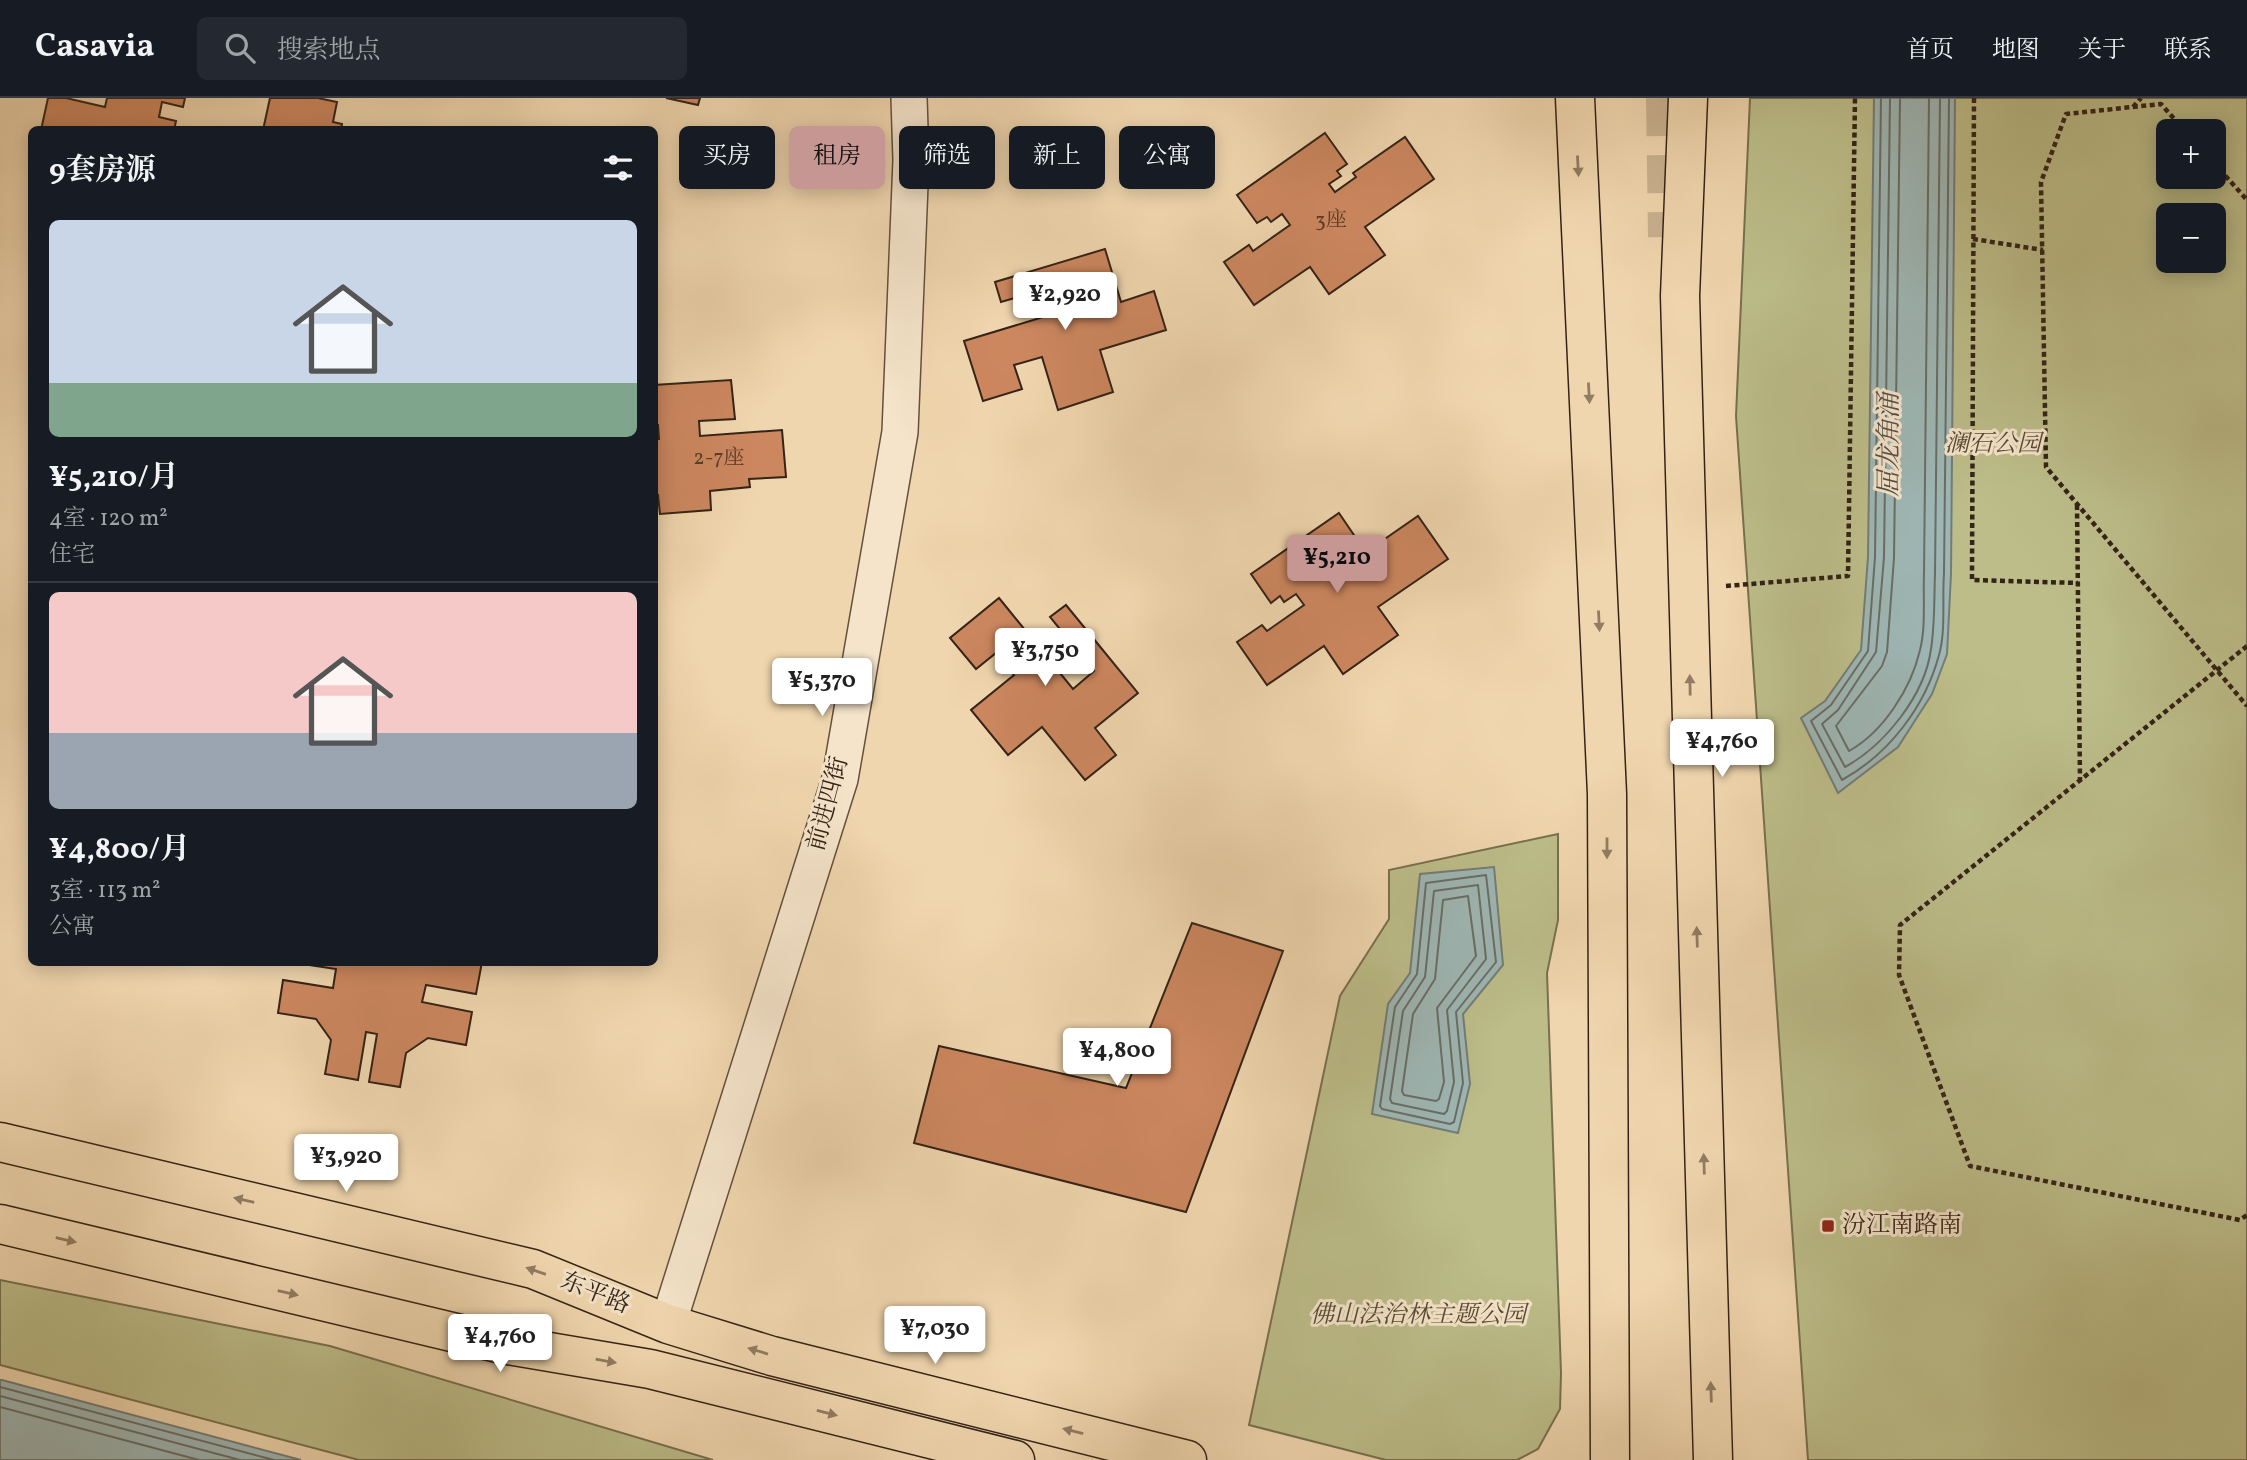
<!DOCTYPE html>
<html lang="zh">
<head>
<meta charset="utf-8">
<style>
	body { margin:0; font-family:Vollkorn,"Noto Serif SC",serif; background:#242831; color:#f1f3f6; height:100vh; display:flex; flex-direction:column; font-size:26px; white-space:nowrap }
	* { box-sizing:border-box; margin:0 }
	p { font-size:23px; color:#9ea1a6 }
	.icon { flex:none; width:38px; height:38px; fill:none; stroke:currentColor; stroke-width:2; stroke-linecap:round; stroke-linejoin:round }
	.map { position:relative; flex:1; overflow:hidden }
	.drawer { position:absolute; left:28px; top:28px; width:630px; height:840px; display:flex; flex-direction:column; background:#171b24; border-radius:10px; box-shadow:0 4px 18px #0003 }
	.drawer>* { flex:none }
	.top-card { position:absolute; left:679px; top:28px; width:665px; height:63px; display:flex; gap:14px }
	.buttons { position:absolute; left:2156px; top:21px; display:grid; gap:14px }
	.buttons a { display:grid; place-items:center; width:70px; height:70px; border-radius:10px; background:#171b24; box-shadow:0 4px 18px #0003; font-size:35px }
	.price { position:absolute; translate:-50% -60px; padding:0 16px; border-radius:7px; background:#fff; color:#222; font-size:23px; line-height:46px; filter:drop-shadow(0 2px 4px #0008) }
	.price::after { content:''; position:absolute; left:50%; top:42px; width:21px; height:16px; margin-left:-10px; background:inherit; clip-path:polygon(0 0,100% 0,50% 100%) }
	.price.active { background:#c59692; color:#111 }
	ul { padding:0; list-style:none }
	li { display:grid; align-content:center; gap:14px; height:371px; padding:0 21px }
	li+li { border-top:2px solid #363941 }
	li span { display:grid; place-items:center; height:217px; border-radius:10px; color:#555 }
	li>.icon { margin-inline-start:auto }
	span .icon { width:126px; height:126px; fill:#fffc; stroke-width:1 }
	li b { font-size:30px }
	h2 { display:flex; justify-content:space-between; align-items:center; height:84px; padding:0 21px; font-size:30px }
	.pill { padding:0 24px; border-radius:10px; background:#171b24; box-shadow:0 4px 18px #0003; font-size:24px; line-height:63px }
	.pill.active { background:#c59692; color:#111 }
	header { display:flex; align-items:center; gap:42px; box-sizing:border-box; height:98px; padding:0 35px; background:#171b24; border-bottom:2px solid #363941 }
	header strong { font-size:33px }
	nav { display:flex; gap:38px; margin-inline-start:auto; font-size:24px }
	.search { width:490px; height:63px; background:#242831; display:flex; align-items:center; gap:18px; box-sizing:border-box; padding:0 24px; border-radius:10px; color:#9ea1a6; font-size:26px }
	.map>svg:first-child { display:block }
	.green { fill:#bcbd89; stroke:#787050; stroke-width:2; fill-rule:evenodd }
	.water { fill:#9eb7b5; stroke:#747c76; stroke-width:2 }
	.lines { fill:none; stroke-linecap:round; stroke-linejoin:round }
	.shore { stroke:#696d66; stroke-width:2 }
	.building { fill:#cc875f; stroke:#342318; stroke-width:2 }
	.major-tunnel { stroke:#cab290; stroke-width:38; stroke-dasharray:38 19; stroke-linecap:butt }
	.minor-casing { stroke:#63503e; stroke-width:38 }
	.major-casing { stroke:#342318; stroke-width:41 }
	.path { stroke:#342318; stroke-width:4.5; stroke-dasharray:5 3.5; stroke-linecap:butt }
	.minor { stroke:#f5e4ca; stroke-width:35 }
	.major { stroke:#f0d6ae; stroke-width:38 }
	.oneway { fill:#927c63 }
	.poi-dot { fill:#8f2418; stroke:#f5e4ca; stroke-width:2.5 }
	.labels { text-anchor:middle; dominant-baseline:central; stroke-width:6; stroke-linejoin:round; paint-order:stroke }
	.number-label { font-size:21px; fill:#5a3c2a }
	.park-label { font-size:24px; font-style:italic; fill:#564a34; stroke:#f5e4ca }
	.street-label { font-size:24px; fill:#342318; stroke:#f5e4ca }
	.poi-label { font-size:24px; fill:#342318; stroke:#f5e4ca; text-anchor:start }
	.water-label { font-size:26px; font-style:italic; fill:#544f47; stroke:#f5e4ca }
</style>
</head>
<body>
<header>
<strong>Casavia</strong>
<div class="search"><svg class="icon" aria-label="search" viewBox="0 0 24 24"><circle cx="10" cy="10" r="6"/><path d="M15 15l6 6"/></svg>搜索地点</div>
<nav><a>首页</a><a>地图</a><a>关于</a><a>联系</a></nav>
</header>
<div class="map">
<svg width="2247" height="1362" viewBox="0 0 2247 1362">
	<rect width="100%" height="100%" fill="#f0d6ae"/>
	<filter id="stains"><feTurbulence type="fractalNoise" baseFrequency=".00286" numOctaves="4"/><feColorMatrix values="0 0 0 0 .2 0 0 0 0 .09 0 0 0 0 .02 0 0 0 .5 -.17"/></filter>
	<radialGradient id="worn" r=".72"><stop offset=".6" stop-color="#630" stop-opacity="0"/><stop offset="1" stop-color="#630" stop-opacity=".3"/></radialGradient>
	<!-- green -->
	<g class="green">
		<path d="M1750 0H2247V1362H1808L1736 318ZM2168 33H2214V79H2168ZM2168 117H2214V163H2168Z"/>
		<path d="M1558 736V822L1547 875 1561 1275 1560 1311 1538 1351 1517 1362H1386L1249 1327 1340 898 1389 821V772Z"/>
		<path d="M0 1182 330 1248 713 1362H359L0 1267Z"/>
	</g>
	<!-- water -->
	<g class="water">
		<path d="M1874 0H1955L1951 476 1947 556 1932 596 1898 649 1838 695 1801 620 1825 603 1861 552 1868 459Z"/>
		<path d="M1494 769 1503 867 1463 916 1470 986 1458 1035 1372 1016 1388 906 1410 875 1420 776Z"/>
		<path d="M0 1282H2L301 1362H0Z"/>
	</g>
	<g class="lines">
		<!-- shore -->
		<g class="shore">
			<path d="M1881 0 1875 459 1868 553 1831 607 1811 623 1842 682C1889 656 1925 609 1939 557 1946 533 1942 501 1944 476L1949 0"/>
			<path d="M1890 0 1884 459 1876 554 1838 612 1822 626 1845 669C1885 647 1925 597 1931 551 1935 526 1934 500 1935 476L1940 0"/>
			<path d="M1900 0 1894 460 1887 554 1882 568 1836 628 1849 653C1883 634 1911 591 1920 552 1926 529 1923 500 1924 475L1929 0"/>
			<path d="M1486 777 1496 864 1456 914 1463 985 1454 1024 1450 1026 1382 1011 1380 1008 1395 909 1417 876 1426 785Z"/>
			<path d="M1478 787 1486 861 1447 912 1454 984 1447 1013 1444 1016 1392 1005 1390 1001 1403 913 1425 879 1434 793Z"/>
			<path d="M1468 798 1476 858 1437 910 1444 984 1439 1001 1436 1003 1404 997 1402 993 1413 916 1435 881 1443 802Z"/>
			<path d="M0 1289 274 1362"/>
			<path d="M0 1298 240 1362"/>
			<path d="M0 1309 199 1362"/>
		</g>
	</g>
	<!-- building -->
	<g class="building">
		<path d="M48 0H66L105 9 107 0H185L183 9 162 4 159 19 176 23 174 32H41Z"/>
		<path d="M270 0H318L337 4 333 24 342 26 341 32H263Z"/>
		<path d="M666 0H700L698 7Z"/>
		<path d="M1325 35 1347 66 1337 73 1341 78 1329 86 1335 94 1356 79 1353 75 1405 39 1434 81 1365 129 1385 157 1329 196 1310 169 1254 207 1224 164 1249 147 1253 153 1290 127 1282 116 1271 124 1267 119 1257 125 1237 97Z"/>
		<path d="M1105 151 1121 204 1154 193 1166 232 1100 252 1113 294 1058 312 1042 259 1014 267 1022 291 983 303 964 243 1076 209 1068 184 1001 204 995 184Z"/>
		<path d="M731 282 735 321 699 323 700 338 782 332 786 379 749 381 750 389 710 393 711 412 660 416 658 397H654V341H659L658 327H654V287Z"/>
		<path d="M1339 415 1360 446 1351 452 1355 457 1343 466 1348 474 1369 459 1366 454 1418 418 1448 461 1378 509 1398 537 1343 576 1324 548 1267 587 1237 544 1262 527 1267 533 1304 507 1296 496 1284 504 1280 498 1271 505 1251 476Z"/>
		<path d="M999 500 1073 591 1094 573 1050 519 1066 507 1138 595 1095 630 1116 657 1085 682 1042 629 1008 657 971 612 1014 577 996 555 976 571 950 540Z"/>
		<path d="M1192 825 1283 853 1186 1114 914 1045 939 948 1126 990Z"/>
		<path d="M289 864H482L476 896 426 887 422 904 472 914 466 947 428 940 406 955 400 989 369 984 377 936 366 934 358 982 325 976 331 942 316 921 278 915 283 882 333 890 336 871Z"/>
	</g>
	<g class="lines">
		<!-- major-tunnel -->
		<path class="major-tunnel" d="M1665 0 1667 139"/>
		<defs>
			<path id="minor" d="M668 1226 840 681 900 334 911 62 909 0"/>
			<g id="major">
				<path d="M1575 0 1607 696 1610 1362"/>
				<path d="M1688 0 1680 198 1713 1362"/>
				<path d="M0 1044 533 1171 668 1226 772 1258 1187 1362"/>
				<path d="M0 1126 502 1246 650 1271 1015 1362"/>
			</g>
		</defs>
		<!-- minor casing -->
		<use href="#minor" class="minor-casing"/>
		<!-- major casing -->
		<use href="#major" class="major-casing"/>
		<!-- path -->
		<g class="path">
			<path d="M1974 0 1972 482 2078 485"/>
			<path d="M2133 9 2141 0"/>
			<path d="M2185 33 2161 6 2066 16 2041 84 2046 369 2247 608"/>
			<path d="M2214 65 2247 102"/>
			<path d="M1973 141 2043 152"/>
			<path d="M2077 407 2080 683"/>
			<path d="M1726 488 1848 478 1855 0"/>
			<path d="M2247 548 1900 827 1899 877 1970 1068 2240 1122 2247 1117"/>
		</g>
		<!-- minor -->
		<use href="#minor" class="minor"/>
		<!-- major -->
		<use href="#major" class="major"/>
	</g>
	<!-- one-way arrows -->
	<defs><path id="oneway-solid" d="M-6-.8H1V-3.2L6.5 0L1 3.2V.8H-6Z" transform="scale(1.75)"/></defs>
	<g class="oneway">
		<use href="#oneway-solid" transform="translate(1578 68) rotate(87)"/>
		<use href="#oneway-solid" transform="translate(1589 295) rotate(87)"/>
		<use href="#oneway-solid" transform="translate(1599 523) rotate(87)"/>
		<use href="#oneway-solid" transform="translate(1690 587) rotate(-91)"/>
		<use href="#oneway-solid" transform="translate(1607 750) rotate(90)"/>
		<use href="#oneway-solid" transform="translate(1697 839) rotate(-92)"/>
		<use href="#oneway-solid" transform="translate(1704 1066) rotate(-92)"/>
		<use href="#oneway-solid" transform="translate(244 1102) rotate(-167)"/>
		<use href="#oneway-solid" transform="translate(66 1142) rotate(13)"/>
		<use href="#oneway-solid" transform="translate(536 1173) rotate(-161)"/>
		<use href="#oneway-solid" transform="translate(288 1195) rotate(13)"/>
		<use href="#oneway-solid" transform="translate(758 1253) rotate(-163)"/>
		<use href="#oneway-solid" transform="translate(606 1263) rotate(10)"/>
		<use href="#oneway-solid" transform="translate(1711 1294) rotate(-92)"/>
		<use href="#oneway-solid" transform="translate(827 1315) rotate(14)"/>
		<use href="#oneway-solid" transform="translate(1073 1333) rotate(-166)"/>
	</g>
	<!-- markers -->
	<rect class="poi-dot" x="1821" y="1121" width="14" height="14" rx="3.5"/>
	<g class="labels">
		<!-- number labels -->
		<g class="number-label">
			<text x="1331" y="122">3座</text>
			<text x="719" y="360">2-7座</text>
		</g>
		<!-- park labels -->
		<g class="park-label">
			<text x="1993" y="347">澜石公园</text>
			<text x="1418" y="1218">佛山法治林主题公园</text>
		</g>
		<!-- street labels -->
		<g class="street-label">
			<text transform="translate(829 706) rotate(-75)">前进四街</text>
			<text transform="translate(595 1196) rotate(22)">东平路</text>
		</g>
		<!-- poi labels -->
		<g class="poi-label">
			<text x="1842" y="1128">汾江南路南</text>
		</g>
		<!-- water labels -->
		<g class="water-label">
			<text transform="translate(1890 347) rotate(-90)">屈龙角涌</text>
		</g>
	</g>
	<rect width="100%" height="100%" filter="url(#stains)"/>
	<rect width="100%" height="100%" fill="url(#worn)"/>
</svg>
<div class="buttons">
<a>+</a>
<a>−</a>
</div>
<b class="price" style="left:1065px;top:234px">¥2,920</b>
<b class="price active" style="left:1337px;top:497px">¥5,210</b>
<b class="price" style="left:1045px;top:590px">¥3,750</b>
<b class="price" style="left:822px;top:620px">¥5,370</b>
<b class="price" style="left:1722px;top:681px">¥4,760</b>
<b class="price" style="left:1117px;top:990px">¥4,800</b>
<b class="price" style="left:346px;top:1096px">¥3,920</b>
<b class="price" style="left:935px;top:1268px">¥7,030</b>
<b class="price" style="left:500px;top:1276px">¥4,760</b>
<div class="top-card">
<a class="pill">买房</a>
<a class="pill active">租房</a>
<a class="pill">筛选</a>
<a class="pill">新上</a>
<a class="pill">公寓</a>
</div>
<section class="drawer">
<h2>9套房源<svg class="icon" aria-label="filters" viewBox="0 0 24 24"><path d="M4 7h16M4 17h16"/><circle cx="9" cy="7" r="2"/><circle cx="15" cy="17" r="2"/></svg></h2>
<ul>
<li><span style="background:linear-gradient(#c9d6e8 75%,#7fa58c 0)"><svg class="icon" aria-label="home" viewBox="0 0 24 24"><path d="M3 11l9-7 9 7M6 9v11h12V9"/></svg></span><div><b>¥5,210/月</b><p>4室 · 120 m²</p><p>住宅</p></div></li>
<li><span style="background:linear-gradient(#f6c9c9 65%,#9aa5b1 0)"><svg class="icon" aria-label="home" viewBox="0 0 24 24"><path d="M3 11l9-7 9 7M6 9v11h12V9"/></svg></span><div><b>¥4,800/月</b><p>3室 · 113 m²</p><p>公寓</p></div></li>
</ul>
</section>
</div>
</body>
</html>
